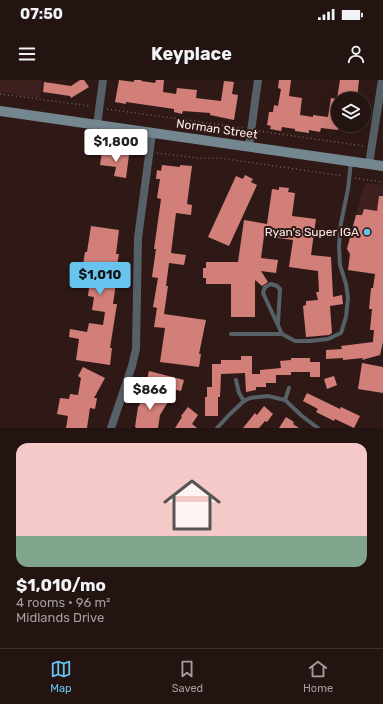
<!DOCTYPE html>
<html lang="en">
<head>
<meta charset="utf-8">
<style>
	body { margin:0; font-family:Rubik,sans-serif; background:#2f201f; color:#f1f3f6; height:100vh; display:flex; flex-direction:column; font-size:15px; white-space:nowrap }
	* { box-sizing:border-box; margin:0 }
	p { font-size:13px; color:#a39e9f }
	.icon { flex:none; width:22px; height:22px; fill:none; stroke:currentColor; stroke-width:2; stroke-linecap:round; stroke-linejoin:round }
	.map { position:relative; height:348px; overflow:hidden }
	.drawer { display:flex; flex-direction:column; background:#231311; flex:1 }
	.drawer>* { flex:none }
	.buttons { position:absolute; left:331px; top:12px; display:grid; gap:8px }
	.buttons a { display:grid; place-items:center; width:40px; height:40px; border-radius:50%; background:#231311; box-shadow:0 4px 16px #0002,0 0 0 1px #403231; font-size:20px }
	.price { position:absolute; translate:-50% -34px; padding:0 9px; border-radius:4px; background:#fff; color:#222; font-size:13px; line-height:26px; filter:drop-shadow(0 1px 2px #0008) }
	.price::after { content:''; position:absolute; left:50%; top:24px; width:12px; height:9px; margin-left:-6px; background:inherit; clip-path:polygon(0 0,100% 0,50% 100%) }
	.price.active { background:#66c4ef; color:#111 }
	ul { padding:0; list-style:none }
	li { display:grid; align-content:center; gap:8px; height:212px; padding:0 16px }
	li+li { border-top:1px solid #403231 }
	li span { display:grid; place-items:center; height:124px; border-radius:12px; color:#555 }
	li>.icon { margin-inline-start:auto }
	span .icon { width:72px; height:72px; fill:#fffc; stroke-width:1 }
	li b { font-size:17px }
	.status { display:flex; justify-content:space-between; align-items:center; height:28px; padding:0 20px; background:#231311; direction:ltr }
	.status svg { height:11px; fill:currentColor }
	header { display:flex; justify-content:space-between; align-items:center; height:52px; padding:0 16px; background:#231311; font-size:18px; font-weight:700 }
	.tabs { display:flex; justify-content:space-around; align-items:center; height:56px; border-top:1px solid #403231; background:#231311; font-size:11px; color:#a39e9f }
	.tabs a { display:grid; justify-items:center; gap:2px }
	.tabs .active { color:#66c4ef }
	.map>svg:first-child { display:block }
	.built { fill:#3e211f }
	.building { fill:#d37f79 }
	.lines { fill:none; stroke-linecap:round; stroke-linejoin:round }
	.path { stroke:#75615f; stroke-width:1.5; stroke-dasharray:1 3; stroke-linecap:butt }
	.service { stroke:#566167; stroke-width:4 }
	.minor { stroke:#566167; stroke-width:8 }
	.secondary { stroke:#74868f; stroke-width:10 }
	.poi-dot { fill:#66c4ef; stroke:#2f1917; stroke-width:1.5 }
	.labels { text-anchor:middle; dominant-baseline:central; stroke-width:4; stroke-linejoin:round; paint-order:stroke }
	.street-label { font-size:12px; fill:#fcebea; stroke:#2f1917 }
	.poi-label { font-size:12px; fill:#fcebea; stroke:#2f1917; text-anchor:end }
</style>
</head>
<body>
<div class="status"><b>07:50</b><svg viewBox="0 0 49 12"><path d="M0 12V9h3v3zM5 12V6h3v6zM10 12V3h3v9zM15 12V0h3v12zM26 1h20v11H26zM47 4h2v5h-2z"/></svg></div>
<header><svg class="icon" aria-label="menu" viewBox="0 0 24 24"><path d="M4 6h16M4 12h16M4 18h16"/></svg>Keyplace<svg class="icon" aria-label="person" viewBox="0 0 24 24"><circle cx="12" cy="8" r="4"/><path d="M4 21q1-7 8-7t8 7"/></svg></header>
<div class="map">
<svg width="383" height="348" viewBox="0 0 383 348">
	<rect width="100%" height="100%" fill="#2f1917"/>
	<!-- built -->
	<g class="built">
		<path d="M0 0H42L40 18 0 12Z"/>
		<path d="M365 103 383 105V183L353 180 346 169Z"/>
	</g>
	<!-- building -->
	<g class="building">
		<path d="M80 0H84L89 7 71 18 70 16 43 12 44 2 71 6Z"/>
		<path d="M119 0 134 2V0H142L141 1 155 3 156 0H164L163 12 176 14 177 8 197 10 196 18 221 21 224 1 234 2 232 14 238 15 234 40 210 35V33L183 31 182 34 174 32V29L126 22V24L115 22Z"/>
		<path d="M279 0H291L289 16 302 18 300 35 313 37V35L328 37 331 18 337 19 340 0H359L357 19H338L336 35H338V50L321 48 320 52 309 50V53L295 51V49L282 47 281 51 270 49 271 46 267 45 269 32H273L274 25 278 26 281 9 278 8Z"/>
		<path d="M344 45H351L350 53 343 51Z"/>
		<path d="M102 71 129 75 126 98 114 96 116 87 100 85Z"/>
		<path d="M162 85 180 87V85L192 86 187 124 192 125 191 135 176 133 171 173 186 175 184 185 169 183 166 206H168L164 234 206 240 199 274H201L199 287 160 282 165 248 154 247 157 228 153 227 158 198 152 197 156 169H154L161 119 157 118 160 99H156L157 90 161 91Z"/>
		<path d="M245 95 253 99 251 102 257 105 229 166 208 157 236 96 243 99Z"/>
		<path d="M279 107 289 108 288 112 295 113 292 136 316 139 311 175 331 177 333 217 342 215 343 224 330 226 332 253 329 255 306 257 303 226 306 225V221L318 220 316 212H319L318 191 289 187 293 160 264 156 261 178 278 180 276 193 261 191 268 202 262 206 255 200V237H231V204H206V198H203V188H206V182H238L244 140 267 144 272 109 279 110Z"/>
		<path d="M379 116H383V262L380 275 362 280 363 278 343 280V278L326 279V270L342 269 341 266 373 262 374 250H370L372 229H369L371 208H373L375 194 348 190 350 174 347 169 356 135H362L364 129 377 131Z"/>
		<path d="M91 146 119 150 116 174H119L114 203H116L113 224H117L110 268H112L110 285 76 280 79 259 69 257 70 249 87 252 89 243 103 245 105 232 92 230 94 217 88 216 91 192 82 191 85 172H87Z"/>
		<path d="M241 276H252V294H260V290L281 288 280 281 291 280V278H310V282H320V297H310V292H291V295H276V303H266V307H256V310L246 312 245 293 221 294 220 317H218V336H205V317H207V307H212V284H221V280H241Z"/>
		<path d="M362 283 383 287V313L358 309Z"/>
		<path d="M83 287 105 298 94 318H97L95 329 90 328 87 348H66L68 336 57 334 60 318 69 319 70 314 78 315 81 298 78 296Z"/>
		<path d="M149 291 184 300 181 311 146 303Z"/>
		<path d="M334 296 337 305 327 309 324 299Z"/>
		<path d="M149 309 168 322 160 335 158 348H137L135 347 138 327Z"/>
		<path d="M307 313 340 329 341 327 360 336 354 348 335 339 334 341 316 332 318 329 303 321Z"/>
		<path d="M264 326 273 334 267 342 265 341 259 348H243L255 333 257 335Z"/>
		<path d="M188 327 198 335 192 344 197 348H175L182 337 181 336Z"/>
		<path d="M286 337 294 342 293 344 299 348H279Z"/>
	</g>
	<g class="lines">
		<!-- path -->
		<g class="path">
			<path d="M0 14 91 26"/>
			<path d="M107 29 244 48"/>
			<path d="M259 51 364 66"/>
			<path d="M94 53 92 63 141 71"/>
			<path d="M157 73 197 78H220L343 96"/>
			<path d="M355 98 383 102"/>
		</g>
		<!-- service -->
		<g class="service">
			<path d="M278 243 280 209 277 206 271 204 265 207 263 213 282 254 295 261H310L328 259 341 253 346 237 348 218 346 204 340 185 339 166 341 143 348 109 351 82"/>
			<path d="M231 254H282"/>
			<path d="M236 300 239 313 244 321"/>
			<path d="M285 320 289 308"/>
			<path d="M217 348 230 334 244 321 250 318 268 316 285 320 302 336 318 348"/>
		</g>
		<!-- minor -->
		<g class="minor">
			<path d="M97 45 103 0"/>
			<path d="M249 66 258 0"/>
			<path d="M369 84 382 0"/>
			<path d="M111 348 132 286 136 269 138 158 152 53"/>
		</g>
		<!-- secondary -->
		<path class="secondary" d="M0 31 383 86"/>
	</g>
	<!-- markers -->
	<circle class="poi-dot" cx="367" cy="152" r="4"/>
	<g class="labels">
		<!-- street labels -->
		<g class="street-label">
			<text transform="translate(217 49) rotate(8)">Norman Street</text>
		</g>
		<!-- poi labels -->
		<g class="poi-label">
			<text x="359" y="152">Ryan's Super IGA</text>
		</g>
	</g>
</svg>
<div class="buttons">
<a><svg class="icon" aria-label="layers" viewBox="0 0 24 24"><path d="M12 4l9 5-9 5-9-5zM3 14l9 5 9-5"/></svg></a>
</div>
<b class="price" style="left:116px;top:83px">$1,800</b>
<b class="price active" style="left:100px;top:216px">$1,010</b>
<b class="price" style="left:150px;top:331px">$866</b>
</div>
<section class="drawer">
<ul>
<li><span style="background:linear-gradient(#f6c9c9 75%,#7fa58c 0)"><svg class="icon" aria-label="home" viewBox="0 0 24 24"><path d="M3 11l9-7 9 7M6 9v11h12V9"/></svg></span><div><b>$1,010/mo</b><p>4 rooms · 96 m²</p><p>Midlands Drive</p></div></li>
</ul>
</section>
<nav class="tabs">
<a class="active"><svg class="icon" aria-label="map" viewBox="0 0 24 24"><path d="M3 6l6-2 6 2 6-2v14l-6 2-6-2-6 2zM9 4v14M15 6v14"/></svg>Map</a>
<a><svg class="icon" aria-label="saved" viewBox="0 0 24 24"><path d="M7 4h10v16l-5-4-5 4z"/></svg>Saved</a>
<a><svg class="icon" aria-label="home" viewBox="0 0 24 24"><path d="M3 11l9-7 9 7M6 9v11h12V9"/></svg>Home</a>
</nav>
</body>
</html>
